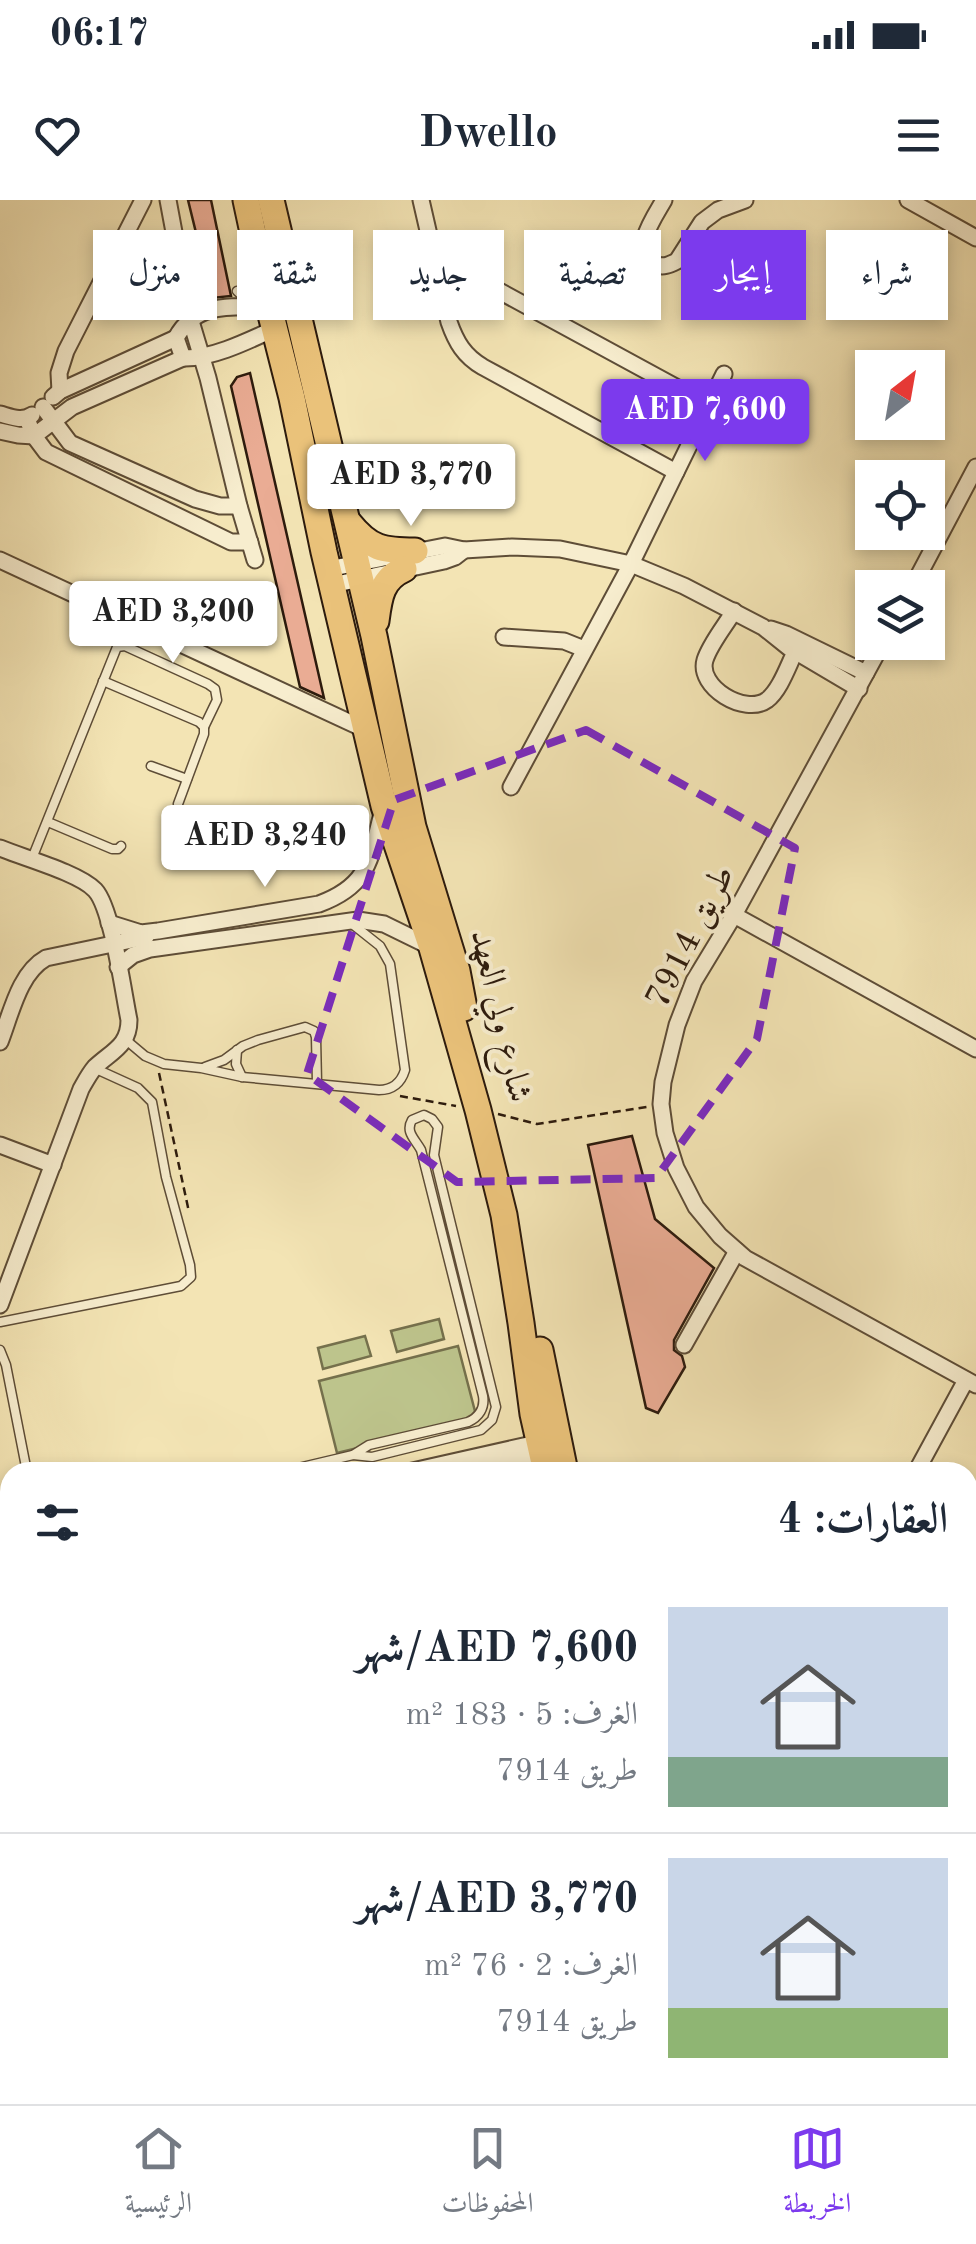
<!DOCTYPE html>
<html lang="ar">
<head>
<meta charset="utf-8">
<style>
	body { margin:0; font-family:"Old Standard TT",Amiri,serif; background:#f2f2f3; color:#1f2937; direction:rtl; height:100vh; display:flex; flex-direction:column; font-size:38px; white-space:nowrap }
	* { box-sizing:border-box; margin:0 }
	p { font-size:32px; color:#747a83 }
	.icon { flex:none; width:55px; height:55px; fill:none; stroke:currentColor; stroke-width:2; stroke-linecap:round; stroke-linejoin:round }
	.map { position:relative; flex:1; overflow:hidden; direction:ltr }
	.details { position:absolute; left:0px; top:1262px; width:978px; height:642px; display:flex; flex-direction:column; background:#fff; border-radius:30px 30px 0 0; box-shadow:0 5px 15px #0003; direction:rtl }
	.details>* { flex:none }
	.banner { position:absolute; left:30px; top:30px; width:918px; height:90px; direction:rtl; display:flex; gap:20px }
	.needle { width:65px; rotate:31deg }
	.buttons { position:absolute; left:855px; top:150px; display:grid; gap:20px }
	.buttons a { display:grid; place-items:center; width:90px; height:90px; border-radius:0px; background:#fff; box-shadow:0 5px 15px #0003; font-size:50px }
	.price { position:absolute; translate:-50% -85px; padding:0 22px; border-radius:10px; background:#fff; color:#222; font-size:32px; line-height:65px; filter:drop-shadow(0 2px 5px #0008) }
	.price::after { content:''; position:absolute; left:50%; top:60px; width:30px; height:22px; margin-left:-15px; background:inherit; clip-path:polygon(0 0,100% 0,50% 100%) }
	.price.selected { background:#7c3aed; color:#fff }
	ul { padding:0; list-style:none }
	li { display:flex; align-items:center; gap:30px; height:250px; padding:0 30px }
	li+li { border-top:2px solid #e0e1e3 }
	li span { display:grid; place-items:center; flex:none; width:280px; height:200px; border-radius:0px; color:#555 }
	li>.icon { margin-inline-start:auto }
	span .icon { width:120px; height:120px; fill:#fffc; stroke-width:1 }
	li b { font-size:42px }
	h2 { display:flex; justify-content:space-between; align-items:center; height:120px; padding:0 30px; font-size:42px }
	.tag { padding:0 35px; border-radius:0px; background:#fff; box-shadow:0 5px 15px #0003; font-size:35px; line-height:90px }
	.tag.selected { background:#7c3aed; color:#fff }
	.status { display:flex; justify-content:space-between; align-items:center; height:70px; padding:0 50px; background:#fff; direction:ltr }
	.status svg { height:28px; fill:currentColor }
	header { display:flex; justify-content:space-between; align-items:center; height:130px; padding:0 30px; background:#fff; font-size:45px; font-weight:600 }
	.tab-bar { display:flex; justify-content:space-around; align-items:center; height:140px; border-top:2px solid #e0e1e3; background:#fff; font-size:28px; color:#747a83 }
	.tab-bar a { display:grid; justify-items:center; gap:5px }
	.tab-bar .selected { color:#7c3aed }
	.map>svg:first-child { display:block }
	.green { fill:#bdc48c; stroke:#75704c; stroke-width:2.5 }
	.building { fill:#eaac94; stroke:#2d1b0d; stroke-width:2.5 }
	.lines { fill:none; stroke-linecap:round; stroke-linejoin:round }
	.service-casing { stroke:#5e4d37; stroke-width:11 }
	.minor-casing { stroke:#5e4d37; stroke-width:19 }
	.primary-casing { stroke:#2d1b0d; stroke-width:29 }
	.path { stroke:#2d1b0d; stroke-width:2.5; stroke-dasharray:8 5; stroke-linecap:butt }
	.service { stroke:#f7edce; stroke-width:8 }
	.minor { stroke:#f7edce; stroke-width:15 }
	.primary { stroke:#eac27a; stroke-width:25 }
	.marked { fill:none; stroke:#7b2cbf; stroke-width:8; stroke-dasharray:20 12; stroke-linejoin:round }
	.labels { text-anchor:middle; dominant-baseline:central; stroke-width:8; stroke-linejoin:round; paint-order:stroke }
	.street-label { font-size:35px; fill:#2d1b0d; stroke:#f7edce }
</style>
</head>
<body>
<div class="status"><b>06:17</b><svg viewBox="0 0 49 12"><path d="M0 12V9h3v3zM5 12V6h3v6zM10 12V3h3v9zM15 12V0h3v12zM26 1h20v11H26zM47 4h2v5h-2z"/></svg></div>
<header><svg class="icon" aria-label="menu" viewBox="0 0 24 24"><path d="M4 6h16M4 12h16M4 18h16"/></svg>Dwello<svg class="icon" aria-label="heart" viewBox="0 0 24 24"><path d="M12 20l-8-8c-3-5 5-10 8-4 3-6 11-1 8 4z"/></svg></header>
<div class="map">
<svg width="976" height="1904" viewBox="0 0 976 1904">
	<rect width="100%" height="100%" fill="#f3e4b4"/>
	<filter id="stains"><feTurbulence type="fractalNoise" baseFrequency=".002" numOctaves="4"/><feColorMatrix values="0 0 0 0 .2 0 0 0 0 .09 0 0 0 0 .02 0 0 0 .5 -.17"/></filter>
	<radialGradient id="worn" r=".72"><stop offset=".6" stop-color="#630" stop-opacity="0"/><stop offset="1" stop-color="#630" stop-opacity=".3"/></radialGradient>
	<!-- green -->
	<g class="green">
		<path d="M439 1119 444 1139 397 1152 391 1131Z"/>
		<path d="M365 1136 371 1156 323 1169 318 1148Z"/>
		<path d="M458 1146 477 1219 337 1253 319 1181Z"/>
	</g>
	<!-- building -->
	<g class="building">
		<path d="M188 0H211L231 96 212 98Z"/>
		<path d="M250 173 324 498 300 487 231 186 237 177Z"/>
		<path d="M632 936 655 1019 714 1068 674 1140V1150L682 1156 685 1167 658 1213 646 1208 588 945Z"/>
	</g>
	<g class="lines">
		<defs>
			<g id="service">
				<path d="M237 91 251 104"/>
				<path d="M103 481 199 522 204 527V534L178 604"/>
				<path d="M151 566 187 579"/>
				<path d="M48 622 112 649H118L121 646"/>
				<path d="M31 661 117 447 125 446 208 484 215 489 217 500 204 527"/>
				<path d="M126 840 145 856 164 864 201 868 242 877 379 890C393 890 401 883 405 870L390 764 380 746 351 723"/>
				<path d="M237 850 236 864 242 877"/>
				<path d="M205 867 224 860 243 846 258 840 305 827 314 831 316 837 317 883"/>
				<path d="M424 915 432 919 438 927 434 955 496 1207 492 1220 481 1230 372 1257 353 1255 369 1245 468 1222C479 1217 485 1208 483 1196L421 950C415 939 405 932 412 920Z"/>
				<path d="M0 1122 181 1086 191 1077 190 1065 166 977 152 902 138 888 94 868"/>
				<path d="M0 1150 6 1165 27 1272"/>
				<path d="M281 1272 353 1255"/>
				<path d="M0 1298 10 1296"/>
				<path d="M0 1416 10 1414"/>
				<path d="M0 1460 10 1457"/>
				<path d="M0 1510 10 1508"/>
				<path d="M0 1549 10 1547"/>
				<path d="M0 1682 10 1679"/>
				<path d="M0 1759 10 1756"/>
				<path d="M0 1821 10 1820"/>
				<path d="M678 1895 680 1904"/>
			</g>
			<g id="minor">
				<path d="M168 0 190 118 208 178 239 306 255 360"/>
				<path d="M421 0 449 122C456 142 464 156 483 167L676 272"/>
				<path d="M664 0C655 16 629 52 654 64 663 68 669 65 677 61L702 22 718 10 745 0"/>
				<path d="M908 0 976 38"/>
				<path d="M436 66 468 74 709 205"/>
				<path d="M269 107C232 107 196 101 176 138L183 158C212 159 250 140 276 128"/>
				<path d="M60 191 59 173 66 151 143 0"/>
				<path d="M53 197 60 191 176 138"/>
				<path d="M43 207 70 243 195 299 220 306H239"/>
				<path d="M0 214C11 217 22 222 32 215"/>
				<path d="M27 219 34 236 46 252 231 342H250"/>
				<path d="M0 231 18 235 34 236 72 207 183 158"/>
				<path d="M0 360 366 530"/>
				<path d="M328 369 445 346 464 350 512 347 560 349 631 364 684 386 763 427 788 447 859 489"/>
				<path d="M332 385 444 361 455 357 464 350"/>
				<path d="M912 388 976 267"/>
				<path d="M734 411C725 426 710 444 705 460 697 487 745 516 767 500 780 490 788 466 795 452"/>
				<path d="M771 429 786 434 866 473"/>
				<path d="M504 437 564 441 584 449"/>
				<path d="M883 442 734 715 694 781 677 825 663 882 661 904 665 933 676 968 696 1007 720 1036 745 1058 976 1185"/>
				<path d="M511 587 631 364 724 174"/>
				<path d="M0 648C24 658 79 673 95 690 112 708 123 791 129 820 129 846 112 851 95 867 89 874 85 882 81 889L0 1105"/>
				<path d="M734 715 976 849"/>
				<path d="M109 723 141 733 158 731 319 704C371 685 370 657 383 610"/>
				<path d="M118 767 133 755 150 749 358 720 384 724 431 747"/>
				<path d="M0 842C11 814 19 773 46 758L146 737"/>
				<path d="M0 945 53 965"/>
				<path d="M684 1145 737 1051"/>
				<path d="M408 1272 546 1241"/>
				<path d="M463 1272 547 1254"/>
				<path d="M916 1272 966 1180"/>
				<path d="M0 1370 10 1367"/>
				<path d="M968 1633 976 1638"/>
				<path d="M968 1688 976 1674"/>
				<path d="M968 1712 976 1717"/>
				<path d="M875 1895 885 1904"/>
			</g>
			<g id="primary">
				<path d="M246 0 269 107 292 198 324 352 384 606 432 748 478 910 504 1015 521 1123 533 1214 546 1272"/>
				<path d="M271 0 374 436 413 627 457 771 464 808"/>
				<path d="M349 323C370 349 383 351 415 351"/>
				<path d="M376 421C379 398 381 379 404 369"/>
				<path d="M540 1150 565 1272"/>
				<path d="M716 1895 718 1904"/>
			</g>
		</defs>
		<!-- service casing -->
		<use href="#service" class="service-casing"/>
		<!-- minor casing -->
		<use href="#minor" class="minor-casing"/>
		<!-- primary casing -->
		<use href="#primary" class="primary-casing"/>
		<!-- path -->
		<g class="path">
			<path d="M159 873 189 1012"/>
			<path d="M400 896 456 906"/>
			<path d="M498 914 537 924 647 907"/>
			<path d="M0 1350 10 1347"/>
		</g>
		<!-- service -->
		<use href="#service" class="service"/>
		<!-- minor -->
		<use href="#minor" class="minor"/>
		<!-- primary -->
		<use href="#primary" class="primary"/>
	</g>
	<!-- marked area -->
	<path class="marked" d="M586 530 795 648 757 839 656 978 457 982 307 874 394 600Z"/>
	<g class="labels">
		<!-- street labels -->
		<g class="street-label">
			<text transform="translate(691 737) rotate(-63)">طريق 7914</text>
			<text transform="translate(500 816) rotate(77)">شارع ولي العهد</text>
		</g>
	</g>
	<rect width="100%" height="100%" filter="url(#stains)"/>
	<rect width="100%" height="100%" fill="url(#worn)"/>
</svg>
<div class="buttons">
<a><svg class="needle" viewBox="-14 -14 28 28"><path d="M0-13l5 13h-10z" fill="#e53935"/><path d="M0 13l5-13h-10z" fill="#747a83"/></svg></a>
<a><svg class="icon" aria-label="locate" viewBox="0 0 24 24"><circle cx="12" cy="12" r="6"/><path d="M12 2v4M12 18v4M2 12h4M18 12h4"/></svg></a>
<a><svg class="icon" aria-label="layers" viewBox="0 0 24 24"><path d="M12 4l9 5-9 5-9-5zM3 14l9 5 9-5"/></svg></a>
</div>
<b class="price selected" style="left:705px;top:264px">AED 7,600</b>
<b class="price" style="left:411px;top:329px">AED 3,770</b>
<b class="price" style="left:173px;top:466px">AED 3,200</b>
<b class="price" style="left:265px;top:690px">AED 3,240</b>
<div class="banner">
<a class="tag">شراء</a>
<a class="tag selected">إيجار</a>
<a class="tag">تصفية</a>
<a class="tag">جديد</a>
<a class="tag">شقة</a>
<a class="tag">منزل</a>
</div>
<section class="details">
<h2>العقارات: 4<svg class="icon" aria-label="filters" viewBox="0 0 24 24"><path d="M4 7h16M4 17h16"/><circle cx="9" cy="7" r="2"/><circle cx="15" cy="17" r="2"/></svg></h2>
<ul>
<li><span style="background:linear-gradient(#c9d6e8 75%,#7fa58c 0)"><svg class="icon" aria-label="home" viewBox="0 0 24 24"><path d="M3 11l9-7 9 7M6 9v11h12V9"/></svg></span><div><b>AED 7,600/شهر</b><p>الغرف: 5 · 183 m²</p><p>طريق 7914</p></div></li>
<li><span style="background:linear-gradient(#c9d6e8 75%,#8fb573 0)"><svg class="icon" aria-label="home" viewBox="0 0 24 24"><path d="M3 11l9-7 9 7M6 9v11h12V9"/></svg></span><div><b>AED 3,770/شهر</b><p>الغرف: 2 · 76 m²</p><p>طريق 7914</p></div></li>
</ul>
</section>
</div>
<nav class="tab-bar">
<a class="selected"><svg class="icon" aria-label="map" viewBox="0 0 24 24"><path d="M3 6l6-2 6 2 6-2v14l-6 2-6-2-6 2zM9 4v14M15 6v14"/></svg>الخريطة</a>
<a><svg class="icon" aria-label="saved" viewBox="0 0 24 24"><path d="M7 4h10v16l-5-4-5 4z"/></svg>المحفوظات</a>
<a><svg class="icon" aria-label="home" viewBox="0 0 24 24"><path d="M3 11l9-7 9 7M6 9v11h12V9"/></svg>الرئيسية</a>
</nav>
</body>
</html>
